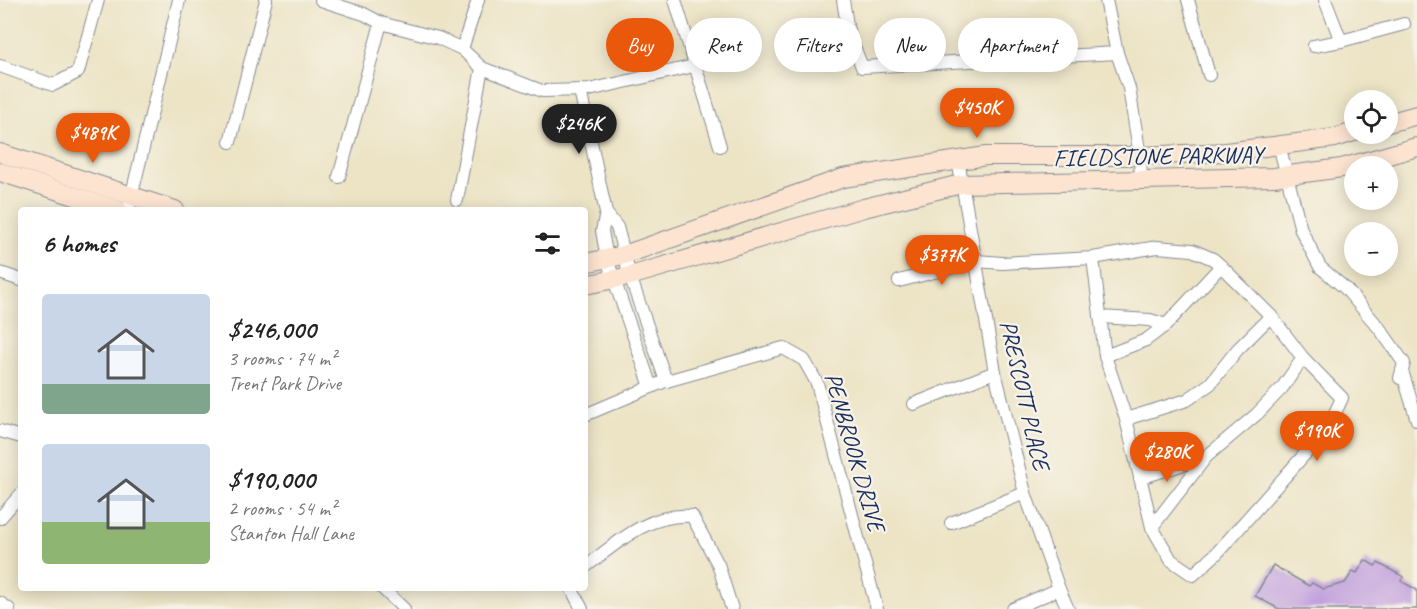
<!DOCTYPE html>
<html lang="en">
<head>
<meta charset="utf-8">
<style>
	body { margin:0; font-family:Caveat,sans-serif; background:#f2f2f2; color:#222; height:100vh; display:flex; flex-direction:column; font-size:22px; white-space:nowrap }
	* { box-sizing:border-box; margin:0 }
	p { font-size:20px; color:#767676 }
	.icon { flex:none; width:33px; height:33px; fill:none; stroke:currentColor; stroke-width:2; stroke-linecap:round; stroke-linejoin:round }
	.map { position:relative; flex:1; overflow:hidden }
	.sheet { position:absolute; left:18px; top:207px; width:570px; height:384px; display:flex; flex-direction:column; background:#fff; border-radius:6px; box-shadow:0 3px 15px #0003 }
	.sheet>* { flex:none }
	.guide { position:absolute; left:606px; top:18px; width:570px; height:54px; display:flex; gap:12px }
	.fabs { position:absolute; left:1344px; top:90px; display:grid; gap:12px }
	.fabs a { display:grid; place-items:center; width:54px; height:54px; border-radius:50%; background:#fff; box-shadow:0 3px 15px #0003; font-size:30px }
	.price { position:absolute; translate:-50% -51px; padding:0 14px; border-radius:21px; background:#ea580c; color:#fff; font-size:20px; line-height:39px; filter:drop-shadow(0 2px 3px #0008) }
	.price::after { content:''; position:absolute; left:50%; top:36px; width:18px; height:14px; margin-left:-9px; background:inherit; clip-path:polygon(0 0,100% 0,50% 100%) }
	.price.on { background:#222; color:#fff }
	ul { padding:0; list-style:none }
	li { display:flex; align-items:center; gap:18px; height:150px; padding:0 24px }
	li span { display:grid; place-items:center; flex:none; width:168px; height:120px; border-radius:6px; color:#555 }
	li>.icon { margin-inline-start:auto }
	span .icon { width:72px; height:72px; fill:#fffc; stroke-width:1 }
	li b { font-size:26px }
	h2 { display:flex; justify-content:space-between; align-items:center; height:72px; padding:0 24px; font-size:26px }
	.pill { padding:0 21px; border-radius:27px; background:#fff; box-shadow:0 3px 15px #0003; font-size:21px; line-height:54px }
	.pill.on { background:#ea580c; color:#fff }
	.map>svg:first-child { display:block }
	.building { fill:#c1a0dd }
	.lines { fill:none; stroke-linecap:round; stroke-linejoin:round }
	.street-casing { stroke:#848a92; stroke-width:14 }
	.secondary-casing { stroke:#848a92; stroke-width:20 }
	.street { stroke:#fff; stroke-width:12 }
	.secondary { stroke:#fde4d1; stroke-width:18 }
	.labels { text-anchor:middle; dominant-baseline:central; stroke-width:4.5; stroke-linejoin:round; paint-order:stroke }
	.street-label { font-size:24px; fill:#1b2f5e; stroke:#f7f3e8 }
</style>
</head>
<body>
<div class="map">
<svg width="1417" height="609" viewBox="0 0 1417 609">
	<rect width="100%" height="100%" fill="#f7f3e8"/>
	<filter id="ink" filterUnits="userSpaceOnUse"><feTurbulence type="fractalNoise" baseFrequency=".0167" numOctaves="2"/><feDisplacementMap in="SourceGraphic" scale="12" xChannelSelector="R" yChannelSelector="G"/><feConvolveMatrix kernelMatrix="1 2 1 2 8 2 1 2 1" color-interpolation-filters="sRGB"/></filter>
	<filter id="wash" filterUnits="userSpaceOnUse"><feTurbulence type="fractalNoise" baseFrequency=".008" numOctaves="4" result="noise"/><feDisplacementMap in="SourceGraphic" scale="24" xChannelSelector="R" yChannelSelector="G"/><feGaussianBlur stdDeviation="1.35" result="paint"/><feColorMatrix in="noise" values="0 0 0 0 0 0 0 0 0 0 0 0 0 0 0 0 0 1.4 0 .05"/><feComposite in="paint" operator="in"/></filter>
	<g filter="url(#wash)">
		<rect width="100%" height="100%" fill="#ede4c6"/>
		<g id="blocks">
			<!-- building -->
			<path class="building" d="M1365 560 1375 566 1378 563 1404 577 1401 581 1417 590V609H1279L1255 596 1273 565 1309 586 1312 583 1323 589 1345 583 1353 571 1357 573Z"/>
		</g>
	</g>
	<g filter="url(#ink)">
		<use href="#blocks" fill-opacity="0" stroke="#848a92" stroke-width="1.5"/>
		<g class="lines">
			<defs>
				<g id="street">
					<path d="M321 0 364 14 381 23 438 38 462 49 482 68 542 91 589 90 694 66"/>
					<path d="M675 0 720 146"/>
					<path d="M843 0 848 31 862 67 1117 53"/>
					<path d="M1106 0 1117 53 1129 88 1140 156 1141 179"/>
					<path d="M1188 0 1209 75"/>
					<path d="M1325 0 1341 41 1404 24"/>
					<path d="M1314 46 1341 41"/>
					<path d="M462 49 478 0"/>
					<path d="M0 66 53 85 78 72 98 0"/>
					<path d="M580 90 606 213 617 227 630 276 666 381"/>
					<path d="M230 142 266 0"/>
					<path d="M1279 145 1301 230 1320 267 1346 289 1380 329 1404 363 1400 378"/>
					<path d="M958 160 995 372 1025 493 1059 589 1068 609"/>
					<path d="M339 177 381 23"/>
					<path d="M457 200 482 68"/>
					<path d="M128 210 179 0"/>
					<path d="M606 213 602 231 607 259 651 387"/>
					<path d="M0 273 21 280"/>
					<path d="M899 281 977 261 1002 263 1093 258 1157 247 1192 250 1213 259 1221 266 1271 316 1303 358 1342 398 1328 428 1217 553 1193 575 1171 560 1152 527 1126 419 1105 356 1093 258"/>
					<path d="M1100 317 1150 320 1166 325"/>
					<path d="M1105 356 1146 340 1166 325 1221 266"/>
					<path d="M1402 371 1417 420"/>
					<path d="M914 404 995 372"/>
					<path d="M585 415 663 382 783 348 804 360 817 383 877 609"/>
					<path d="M1126 419 1187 400 1210 384 1237 350 1271 316"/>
					<path d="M0 431 21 437"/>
					<path d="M1140 478 1206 457 1257 414 1282 388 1303 358"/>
					<path d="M0 518 21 494"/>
					<path d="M951 523 1025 493"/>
					<path d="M1152 527 1206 457"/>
					<path d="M585 567C617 543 649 512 692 516L718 564 732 609"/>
					<path d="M382 588 404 609"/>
					<path d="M571 588 582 609"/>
					<path d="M0 603 9 609"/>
					<path d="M1013 609 1059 589"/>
				</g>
				<g id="secondary">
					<path d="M1388 123 1417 115"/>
					<path d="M0 153 175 210"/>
					<path d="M0 172 118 210"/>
					<path d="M585 263 624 255 843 178 986 156H1140L1226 152 1335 138 1354 132"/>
					<path d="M585 285 630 276 864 208 961 184 1274 177 1342 168 1417 147"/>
				</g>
			</defs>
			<!-- street casing -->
			<use href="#street" class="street-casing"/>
			<!-- secondary casing -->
			<use href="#secondary" class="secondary-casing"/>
			<!-- street -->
			<use href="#street" class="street"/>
			<!-- secondary -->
			<use href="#secondary" class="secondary"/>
		</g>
	</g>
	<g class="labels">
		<!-- street labels -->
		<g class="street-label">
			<text transform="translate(1158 156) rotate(-1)">FIELDSTONE PARKWAY</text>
			<text transform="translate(1025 395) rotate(77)">PRESCOTT PLACE</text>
			<text transform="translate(855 452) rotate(74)">PENBROOK DRIVE</text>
		</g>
	</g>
</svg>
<div class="fabs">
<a><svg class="icon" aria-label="locate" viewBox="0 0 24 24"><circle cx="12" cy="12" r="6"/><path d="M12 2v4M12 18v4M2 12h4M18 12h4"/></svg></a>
<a>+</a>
<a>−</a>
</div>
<b class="price" style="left:977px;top:139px">$450K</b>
<b class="price on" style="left:579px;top:155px">$246K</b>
<b class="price" style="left:93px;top:164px">$489K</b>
<b class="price" style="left:942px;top:286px">$377K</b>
<b class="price" style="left:1317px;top:462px">$190K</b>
<b class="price" style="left:1167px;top:483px">$280K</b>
<div class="guide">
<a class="pill on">Buy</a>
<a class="pill">Rent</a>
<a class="pill">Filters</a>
<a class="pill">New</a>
<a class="pill">Apartment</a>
</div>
<section class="sheet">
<h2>6 homes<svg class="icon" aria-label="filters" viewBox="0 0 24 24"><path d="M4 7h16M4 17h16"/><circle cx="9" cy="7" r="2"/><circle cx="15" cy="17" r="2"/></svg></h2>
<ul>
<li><span style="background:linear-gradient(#c9d6e8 75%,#7fa58c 0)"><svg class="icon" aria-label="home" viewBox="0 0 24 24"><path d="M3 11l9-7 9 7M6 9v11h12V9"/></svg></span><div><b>$246,000</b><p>3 rooms · 74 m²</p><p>Trent Park Drive</p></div></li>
<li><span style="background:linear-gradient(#c9d6e8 65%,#8fb573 0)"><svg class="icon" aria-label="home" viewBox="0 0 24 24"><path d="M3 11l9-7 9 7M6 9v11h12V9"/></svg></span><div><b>$190,000</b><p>2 rooms · 54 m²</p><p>Stanton Hall Lane</p></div></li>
</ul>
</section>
</div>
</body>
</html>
